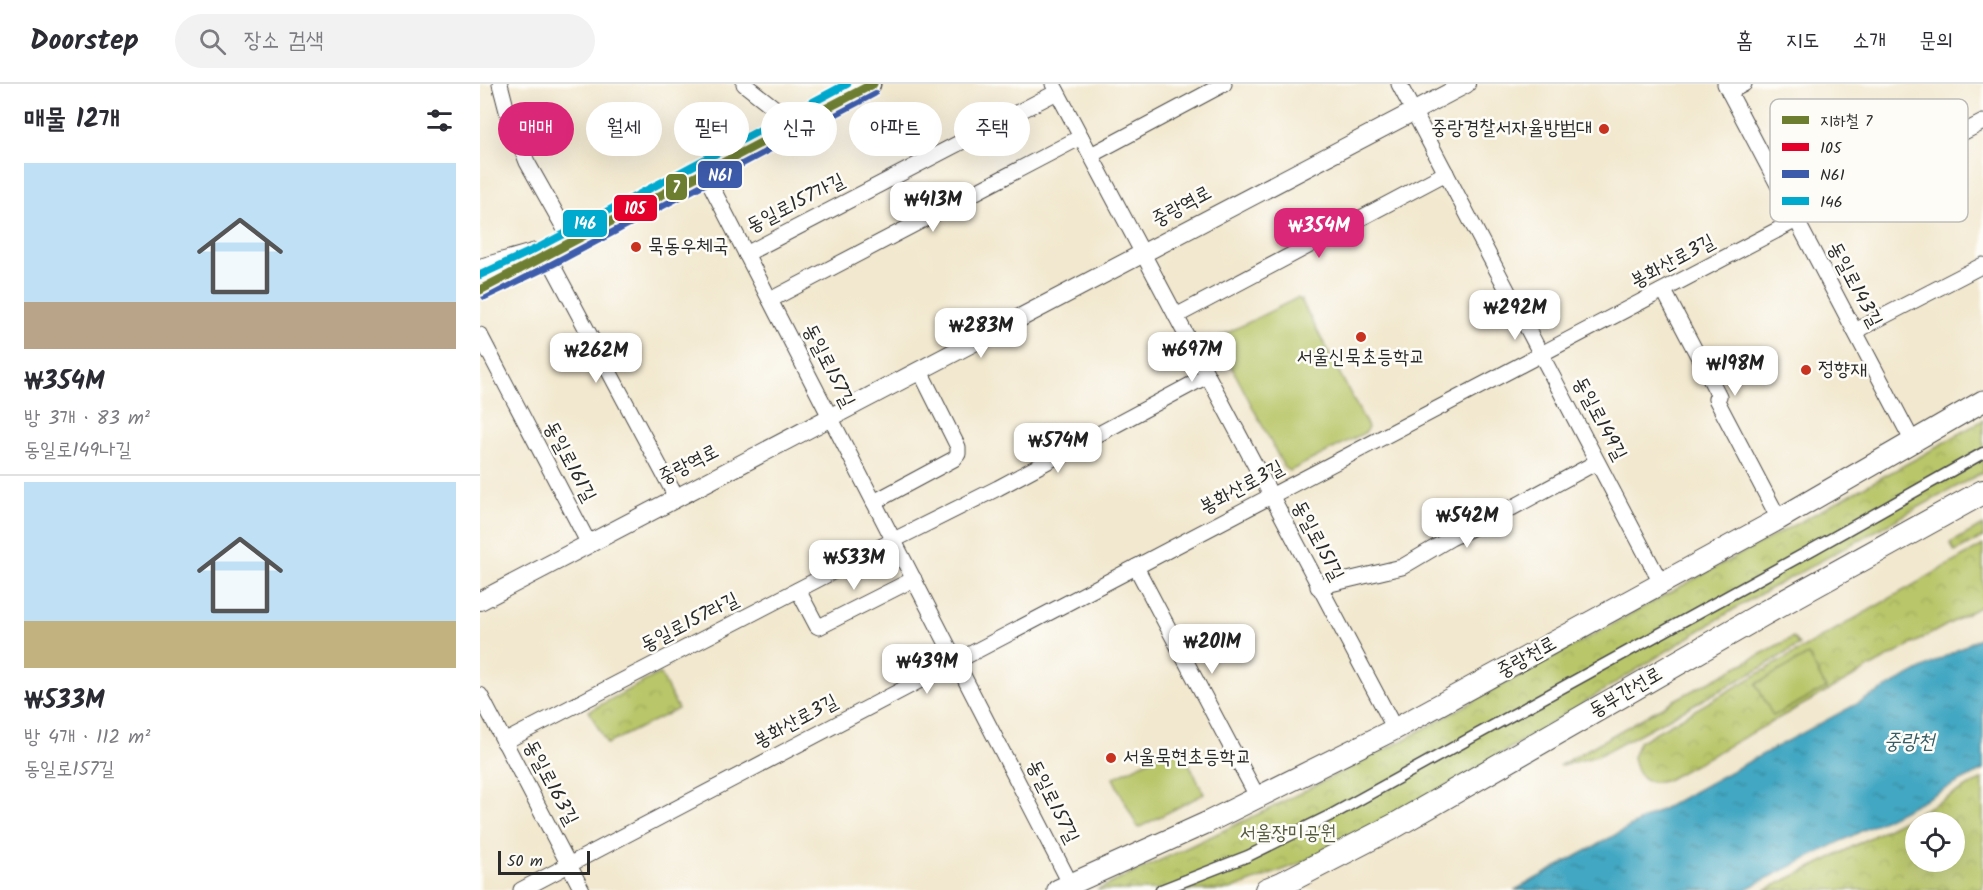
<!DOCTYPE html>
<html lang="ko">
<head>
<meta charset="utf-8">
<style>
	body { margin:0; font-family:Kalam,"Poor Story",sans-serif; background:#f2f2f3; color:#2b2b33; height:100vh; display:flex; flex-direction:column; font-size:22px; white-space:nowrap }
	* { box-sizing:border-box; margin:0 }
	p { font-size:20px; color:#7c7c81 }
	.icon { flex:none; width:33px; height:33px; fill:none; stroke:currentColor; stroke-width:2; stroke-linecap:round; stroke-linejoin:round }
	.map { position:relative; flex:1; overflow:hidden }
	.drawer { display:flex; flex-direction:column; background:#fff; width:480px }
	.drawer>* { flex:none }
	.hud { position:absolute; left:18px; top:18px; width:570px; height:54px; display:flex; gap:12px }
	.tools { position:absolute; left:1425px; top:728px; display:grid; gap:12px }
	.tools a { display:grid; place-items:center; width:60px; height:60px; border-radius:50%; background:#fff; box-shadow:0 6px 24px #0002; font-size:30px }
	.scale { position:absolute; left:18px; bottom:15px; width:92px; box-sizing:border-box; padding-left:6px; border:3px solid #2b2b2b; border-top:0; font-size:16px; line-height:21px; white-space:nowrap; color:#2b2b2b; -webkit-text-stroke:4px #fdfcf7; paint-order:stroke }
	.price { position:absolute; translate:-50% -51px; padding:0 14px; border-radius:12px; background:#fff; color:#222; font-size:20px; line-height:39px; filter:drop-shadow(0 2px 3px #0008) }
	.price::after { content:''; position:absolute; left:50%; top:36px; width:18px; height:14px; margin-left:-9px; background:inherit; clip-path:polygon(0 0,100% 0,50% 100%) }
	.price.current { background:#db2777; color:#fff }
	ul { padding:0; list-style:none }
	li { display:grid; align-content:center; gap:12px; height:318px; padding:0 24px }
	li+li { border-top:2px solid #e1e1e2 }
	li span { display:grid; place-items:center; height:186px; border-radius:0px; color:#555 }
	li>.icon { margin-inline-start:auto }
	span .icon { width:108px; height:108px; fill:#fffc; stroke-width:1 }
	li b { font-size:26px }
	h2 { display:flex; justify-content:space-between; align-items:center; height:72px; padding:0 24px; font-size:26px }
	.tag { padding:0 21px; border-radius:27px; background:#fff; box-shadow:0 6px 24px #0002; font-size:21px; line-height:54px }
	.tag.current { background:#db2777; color:#fff }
	header { display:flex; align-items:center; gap:36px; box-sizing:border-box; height:84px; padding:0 30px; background:#fff; border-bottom:2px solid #e1e1e2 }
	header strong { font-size:28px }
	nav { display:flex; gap:33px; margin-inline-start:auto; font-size:21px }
	.search { width:420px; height:54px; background:#f2f2f3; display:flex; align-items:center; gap:15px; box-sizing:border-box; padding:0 21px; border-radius:33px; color:#7c7c81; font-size:22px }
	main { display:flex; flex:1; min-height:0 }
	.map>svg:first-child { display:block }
	.grass { fill:url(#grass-tufts); stroke:#72784a; stroke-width:1.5 }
	.park { fill:url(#park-crowns); stroke:#72784a; stroke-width:1.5; fill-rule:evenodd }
	.garden { fill:#b9c669; stroke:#72784a; stroke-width:1.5 }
	.water { fill:url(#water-ripples); stroke:#366976; stroke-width:1.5 }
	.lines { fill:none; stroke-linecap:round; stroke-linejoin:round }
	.pedestrian-casing { stroke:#494744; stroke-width:13 }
	.minor-casing { stroke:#494744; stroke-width:17 }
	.tertiary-casing { stroke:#494744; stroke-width:20 }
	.secondary-casing { stroke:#494744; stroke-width:23 }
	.primary-casing { stroke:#494744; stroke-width:25 }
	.trunk-casing { stroke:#494744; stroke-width:26 }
	.pedestrian { stroke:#fff; stroke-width:10 }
	.minor { stroke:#fff; stroke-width:15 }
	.tertiary { stroke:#fff; stroke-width:18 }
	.secondary { stroke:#fff; stroke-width:21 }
	.primary { stroke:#fff; stroke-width:22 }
	.trunk { stroke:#fff; stroke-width:24 }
	.bus-1-casing { stroke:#fdfcf7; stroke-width:12 }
	.bus-2-casing { stroke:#fdfcf7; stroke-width:12 }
	.bus-3-casing { stroke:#fdfcf7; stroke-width:12 }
	.bus-1 { stroke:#e4002b; stroke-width:8 }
	.bus-2 { stroke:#3d5bab; stroke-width:8 }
	.bus-3 { stroke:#00a9ce; stroke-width:8 }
	.metro-1-casing { stroke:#fdfcf7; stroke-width:14 }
	.metro-1 { stroke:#6e7e31; stroke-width:9 }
	.poi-dot { fill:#c8321e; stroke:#fdfcf7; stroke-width:2 }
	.labels { text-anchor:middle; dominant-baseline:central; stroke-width:5; stroke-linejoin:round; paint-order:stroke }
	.poi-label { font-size:20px; fill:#2b2b2b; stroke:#fdfcf7; text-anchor:start }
	.street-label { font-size:20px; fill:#2b2b2b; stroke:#fdfcf7 }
	.park-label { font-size:20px; fill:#565a3e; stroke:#fdfcf7 }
	.water-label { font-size:21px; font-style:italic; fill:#345d67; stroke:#fdfcf7 }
	.key { fill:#fdfcf7; stroke:#bebdba; stroke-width:1.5 }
	.key-label { font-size:16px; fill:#2b2b2b }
	.line-badge { stroke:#fdfcf7; stroke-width:2 }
	.badge-label { font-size:16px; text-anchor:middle; font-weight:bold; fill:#fff }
</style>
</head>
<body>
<header>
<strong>Doorstep</strong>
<div class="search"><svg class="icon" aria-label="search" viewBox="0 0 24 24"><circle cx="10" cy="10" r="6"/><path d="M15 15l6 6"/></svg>장소 검색</div>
<nav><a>홈</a><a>지도</a><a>소개</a><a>문의</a></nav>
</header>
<main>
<section class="drawer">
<h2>매물 12개<svg class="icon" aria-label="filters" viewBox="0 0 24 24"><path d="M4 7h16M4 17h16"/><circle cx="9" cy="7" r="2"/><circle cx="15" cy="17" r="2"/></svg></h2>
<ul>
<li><span style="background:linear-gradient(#bfe0f5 75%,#b9a48a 0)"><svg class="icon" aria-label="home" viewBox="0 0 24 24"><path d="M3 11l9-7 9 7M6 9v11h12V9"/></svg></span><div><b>₩354M</b><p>방 3개 · 83 m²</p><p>동일로149나길</p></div></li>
<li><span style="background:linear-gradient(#bfe0f5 75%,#c2b280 0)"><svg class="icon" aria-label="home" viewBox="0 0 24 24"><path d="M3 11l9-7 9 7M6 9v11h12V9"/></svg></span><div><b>₩533M</b><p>방 4개 · 112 m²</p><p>동일로157길</p></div></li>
</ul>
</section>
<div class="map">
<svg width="1503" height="806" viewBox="0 0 1503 806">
	<defs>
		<pattern id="grass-tufts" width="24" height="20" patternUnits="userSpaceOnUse" patternTransform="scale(1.5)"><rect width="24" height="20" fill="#b9c669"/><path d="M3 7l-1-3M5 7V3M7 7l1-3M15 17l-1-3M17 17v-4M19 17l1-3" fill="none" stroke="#9faa5b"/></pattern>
		<pattern id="park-crowns" width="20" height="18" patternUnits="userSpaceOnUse" patternTransform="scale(1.5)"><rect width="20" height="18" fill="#b9c669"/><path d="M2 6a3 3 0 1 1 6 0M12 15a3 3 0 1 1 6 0" fill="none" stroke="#9faa5b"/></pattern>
		<pattern id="water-ripples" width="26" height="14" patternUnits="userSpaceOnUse" patternTransform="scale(1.5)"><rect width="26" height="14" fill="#42a7c2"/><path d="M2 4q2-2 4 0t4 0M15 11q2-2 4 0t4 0" fill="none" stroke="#37889e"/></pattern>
	</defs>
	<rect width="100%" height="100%" fill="#fdfcf7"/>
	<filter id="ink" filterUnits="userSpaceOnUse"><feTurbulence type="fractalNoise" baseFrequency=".0167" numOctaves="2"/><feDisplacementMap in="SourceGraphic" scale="12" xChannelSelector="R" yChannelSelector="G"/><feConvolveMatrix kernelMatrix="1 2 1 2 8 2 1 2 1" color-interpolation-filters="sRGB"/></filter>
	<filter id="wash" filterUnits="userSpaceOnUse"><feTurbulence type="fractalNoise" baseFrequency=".008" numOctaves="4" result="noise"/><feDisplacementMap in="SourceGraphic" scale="24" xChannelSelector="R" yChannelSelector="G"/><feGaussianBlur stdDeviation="1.35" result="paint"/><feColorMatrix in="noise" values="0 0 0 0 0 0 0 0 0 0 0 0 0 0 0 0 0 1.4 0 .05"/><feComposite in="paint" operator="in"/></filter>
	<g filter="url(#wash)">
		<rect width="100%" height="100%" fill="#f2e8cf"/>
		<!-- grass -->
		<g class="grass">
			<path d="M1503 441V453L1475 468 1470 459Z"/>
			<path d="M1313 553 1319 561 1281 584 1128 667 1117 672 1079 682 1189 619Z"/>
		</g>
		<!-- park -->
		<g class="park">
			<path d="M1503 336V388L1264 519 982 694 821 779 750 806H617L785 727 920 658 1187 510 1443 371Z"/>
			<path d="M1503 461V521L1187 696C1166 703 1156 693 1153 673L1159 658Z"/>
			<path d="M180 589 198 625 127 660 109 627Z"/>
			<path d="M1503 695V804L1499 806H1285L1347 776ZM1436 738H1474V777H1436Z"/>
		</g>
		<!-- garden -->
		<g class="garden">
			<path d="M817 214 821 216 888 343 886 348 810 387 804 383 738 257 739 253Z"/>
			<path d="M1328 571 1346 604 1293 632 1276 600Z"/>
			<path d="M700 661 724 710 658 744 633 694Z"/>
		</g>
		<!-- water -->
		<path class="water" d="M1503 552V686L1264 806H1035L1248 689Z"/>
	</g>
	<g filter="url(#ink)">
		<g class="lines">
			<defs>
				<path id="pedestrian" d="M681 806 768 772 853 730 1335 464 1503 369"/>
				<g id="minor">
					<path d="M20 0 27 27 47 78 92 158"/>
					<path d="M264 0 315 40"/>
					<path d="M573 0 915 645"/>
					<path d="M919 0 1181 499"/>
					<path d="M1245 0 1433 358"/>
					<path d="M1249 8 1264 0"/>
					<path d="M611 71 744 0"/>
					<path d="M224 88 591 801"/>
					<path d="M266 170 577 8"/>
					<path d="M67 171 196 413"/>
					<path d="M1184 207 1239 312 1236 315 1299 435"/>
					<path d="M290 216 601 53"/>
					<path d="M696 232 966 89"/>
					<path d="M1375 247 1503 181"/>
					<path d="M0 251 109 460"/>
					<path d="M394 418 474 375 478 370V363L440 287"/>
					<path d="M656 483 778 714"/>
					<path d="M838 503 922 483 971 454 1017 432 1117 378"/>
					<path d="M318 506 337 542 339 543 434 495"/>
					<path d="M0 611 102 806"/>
					<path d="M24 658 414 456 518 404 727 292"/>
					<path d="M41 806 1503 38"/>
				</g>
				<g id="tertiary">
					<path d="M0 184 56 168"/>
					<path d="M0 517 986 0"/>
				</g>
				<path id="secondary" d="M578 806 726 739 915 645 1299 435 1503 317"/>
				<path id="primary" d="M0 203 67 171 389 0"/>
				<path id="trunk" d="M787 806 802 800 916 741 1281 531 1503 408"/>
			</defs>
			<!-- pedestrian casing -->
			<use href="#pedestrian" class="pedestrian-casing"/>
			<!-- minor casing -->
			<use href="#minor" class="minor-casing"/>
			<!-- tertiary casing -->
			<use href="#tertiary" class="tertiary-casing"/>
			<!-- secondary casing -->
			<use href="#secondary" class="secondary-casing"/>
			<!-- primary casing -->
			<use href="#primary" class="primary-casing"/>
			<!-- trunk casing -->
			<use href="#trunk" class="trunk-casing"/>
			<!-- pedestrian -->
			<use href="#pedestrian" class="pedestrian"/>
			<!-- minor -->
			<use href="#minor" class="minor"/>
			<!-- tertiary -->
			<use href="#tertiary" class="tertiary"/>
			<!-- secondary -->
			<use href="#secondary" class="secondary"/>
			<!-- primary -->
			<use href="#primary" class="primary"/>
			<!-- trunk -->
			<use href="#trunk" class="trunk"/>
			<defs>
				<path id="bus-1" d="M0 203 67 171 389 0"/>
				<path id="bus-2" d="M5 212 72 180 394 9"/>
				<path id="bus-3" d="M0 191 62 162 367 0"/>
			</defs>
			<!-- bus-1 casing -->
			<use href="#bus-1" class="bus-1-casing"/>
			<!-- bus-2 casing -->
			<use href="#bus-2" class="bus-2-casing"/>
			<!-- bus-3 casing -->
			<use href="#bus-3" class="bus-3-casing"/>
			<!-- bus-1 -->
			<use href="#bus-1" class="bus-1"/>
			<!-- bus-2 -->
			<use href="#bus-2" class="bus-2"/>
			<!-- bus-3 -->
			<use href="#bus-3" class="bus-3"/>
			<defs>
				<path id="metro-1" d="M0 206 393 0"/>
			</defs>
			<!-- metro-1 casing -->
			<use href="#metro-1" class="metro-1-casing"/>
			<!-- metro-1 -->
			<use href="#metro-1" class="metro-1"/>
		</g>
	</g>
	<!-- markers -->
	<g class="poi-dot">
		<circle cx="1124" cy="45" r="6"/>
		<circle cx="156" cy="163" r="6"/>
		<circle cx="881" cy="253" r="6"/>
		<circle cx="1326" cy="286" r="6"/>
		<circle cx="631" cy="674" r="6"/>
	</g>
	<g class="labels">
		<!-- poi labels -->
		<g class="poi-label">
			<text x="1112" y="45" text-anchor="end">중랑경찰서자율방범대</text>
			<text x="168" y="163">묵동우체국</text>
			<text x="881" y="274" text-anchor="middle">서울신묵초등학교</text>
			<text x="1338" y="286">정향재</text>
			<text x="643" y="674">서울묵현초등학교</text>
		</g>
		<!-- street labels -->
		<g class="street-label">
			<text transform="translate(316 120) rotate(-27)">동일로157가길</text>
			<text transform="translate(702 123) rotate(-28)">중랑역로</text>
			<text transform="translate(1193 178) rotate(-28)">봉화산로3길</text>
			<text transform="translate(1374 201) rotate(62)">동일로143길</text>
			<text transform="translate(348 282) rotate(63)">동일로157길</text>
			<text transform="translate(1119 335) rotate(62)">동일로149길</text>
			<text transform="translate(89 378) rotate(62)">동일로161길</text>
			<text transform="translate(209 381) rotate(-27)">중랑역로</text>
			<text transform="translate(762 404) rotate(-28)">봉화산로3길</text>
			<text transform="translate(837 457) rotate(62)">동일로151길</text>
			<text transform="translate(210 539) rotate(-27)">동일로157라길</text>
			<text transform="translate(1047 574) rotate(-29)">중랑천로</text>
			<text transform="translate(1146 609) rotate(-30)">동부간선로</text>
			<text transform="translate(316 638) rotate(-28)">봉화산로3길</text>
			<text transform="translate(70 699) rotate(62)">동일로163길</text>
			<text transform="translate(572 718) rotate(63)">동일로157길</text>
		</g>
		<!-- park labels -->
		<g class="park-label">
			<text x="808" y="750">서울장미공원</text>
		</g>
		<!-- water labels -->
		<g class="water-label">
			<text x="1429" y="658">중랑천</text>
		</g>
	</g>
	<!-- legend -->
	<rect x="1290" y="15" width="198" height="123" rx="9" class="key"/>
	<rect x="1302" y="32" width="27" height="8" fill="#6e7e31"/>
	<rect x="1302" y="59" width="27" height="8" fill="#e4002b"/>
	<rect x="1302" y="86" width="27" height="8" fill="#3d5bab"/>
	<rect x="1302" y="113" width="27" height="8" fill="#00a9ce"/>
	<g class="key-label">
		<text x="1340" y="42">지하철 7</text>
		<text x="1340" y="69">105</text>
		<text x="1340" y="96">N61</text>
		<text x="1340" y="123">146</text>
	</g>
	<g class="line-badge">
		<rect x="217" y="76" width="46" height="29" rx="6" fill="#3d5bab"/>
		<rect x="185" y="89" width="23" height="28" rx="6" fill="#6e7e31"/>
		<rect x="133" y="110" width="45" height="28" rx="6" fill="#e4002b"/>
		<rect x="82" y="125" width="46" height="29" rx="6" fill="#00a9ce"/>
	</g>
	<g class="badge-label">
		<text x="240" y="97">N61</text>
		<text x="196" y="109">7</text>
		<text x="155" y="130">105</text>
		<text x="105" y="145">146</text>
	</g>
</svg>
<div class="tools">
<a><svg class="icon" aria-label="locate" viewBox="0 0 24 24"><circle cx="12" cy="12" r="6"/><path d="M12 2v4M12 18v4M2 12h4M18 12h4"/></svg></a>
</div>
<div class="scale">50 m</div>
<b class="price" style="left:453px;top:149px">₩413M</b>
<b class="price current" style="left:839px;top:175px">₩354M</b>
<b class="price" style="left:1035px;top:257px">₩292M</b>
<b class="price" style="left:501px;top:275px">₩283M</b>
<b class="price" style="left:712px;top:299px">₩697M</b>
<b class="price" style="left:116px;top:300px">₩262M</b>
<b class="price" style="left:1255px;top:313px">₩198M</b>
<b class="price" style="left:578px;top:390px">₩574M</b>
<b class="price" style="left:987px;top:465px">₩542M</b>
<b class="price" style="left:374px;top:507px">₩533M</b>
<b class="price" style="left:732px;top:591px">₩201M</b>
<b class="price" style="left:447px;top:611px">₩439M</b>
<div class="hud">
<a class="tag current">매매</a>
<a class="tag">월세</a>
<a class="tag">필터</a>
<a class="tag">신규</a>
<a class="tag">아파트</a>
<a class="tag">주택</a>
</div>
</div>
</main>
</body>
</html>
